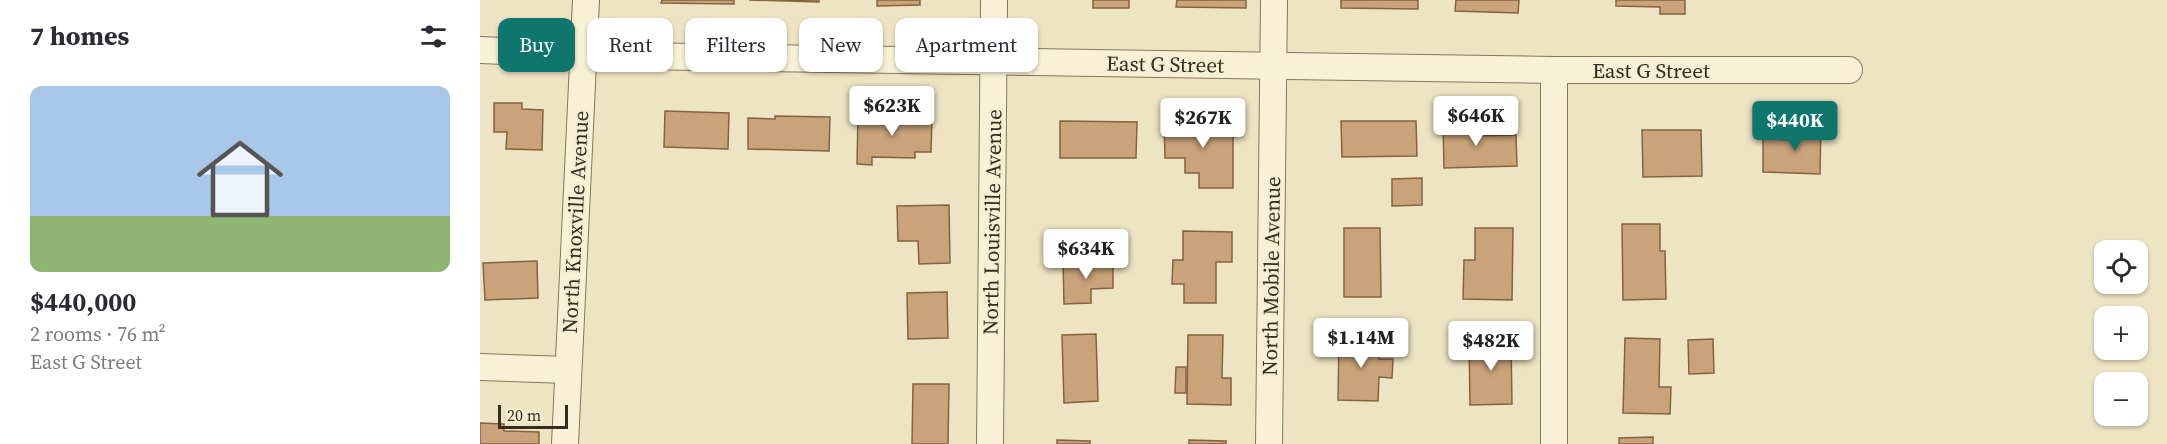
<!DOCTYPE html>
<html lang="en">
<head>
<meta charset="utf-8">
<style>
	body { margin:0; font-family:"Source Serif 4",serif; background:#f2f2f3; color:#2b2b33; height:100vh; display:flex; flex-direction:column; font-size:22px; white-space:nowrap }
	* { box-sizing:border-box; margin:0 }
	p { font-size:20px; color:#7c7c81 }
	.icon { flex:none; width:33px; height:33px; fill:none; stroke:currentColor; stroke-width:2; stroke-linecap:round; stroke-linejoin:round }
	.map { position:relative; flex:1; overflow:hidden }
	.side { display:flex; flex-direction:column; background:#fff; width:480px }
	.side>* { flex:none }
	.guide { position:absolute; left:18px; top:18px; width:570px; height:54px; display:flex; gap:12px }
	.tools { position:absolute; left:1614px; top:240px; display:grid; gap:12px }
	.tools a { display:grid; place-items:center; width:54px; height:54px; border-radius:12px; background:#fff; box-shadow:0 2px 4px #0004; font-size:30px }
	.scale { position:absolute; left:18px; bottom:15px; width:70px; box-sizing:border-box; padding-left:6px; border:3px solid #372c1e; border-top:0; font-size:16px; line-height:21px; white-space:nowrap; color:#372c1e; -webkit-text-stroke:4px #f4eed3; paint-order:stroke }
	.price { position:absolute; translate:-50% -51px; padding:0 14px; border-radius:6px; background:#fff; color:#222; font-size:20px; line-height:39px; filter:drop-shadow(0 2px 3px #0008) }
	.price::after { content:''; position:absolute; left:50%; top:36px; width:18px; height:14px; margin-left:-9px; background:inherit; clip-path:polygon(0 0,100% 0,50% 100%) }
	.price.on { background:#0f766e; color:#fff }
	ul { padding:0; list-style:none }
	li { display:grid; align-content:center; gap:12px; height:318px; padding:0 30px }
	li span { display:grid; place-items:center; height:186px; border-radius:12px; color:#555 }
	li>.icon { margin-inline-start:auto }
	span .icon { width:108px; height:108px; fill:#fffc; stroke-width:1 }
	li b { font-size:26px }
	h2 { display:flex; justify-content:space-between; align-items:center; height:72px; padding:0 30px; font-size:26px }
	.chip { padding:0 21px; border-radius:12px; background:#fff; box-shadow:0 2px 4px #0004; font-size:21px; line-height:54px }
	.chip.on { background:#0f766e; color:#fff }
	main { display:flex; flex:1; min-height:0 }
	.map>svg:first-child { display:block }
	.building { fill:#caa37a; stroke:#856241; stroke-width:1.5 }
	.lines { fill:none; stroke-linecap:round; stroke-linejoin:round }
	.minor-casing { stroke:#86765b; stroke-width:28 }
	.minor { stroke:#f8f1d6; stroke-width:26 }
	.labels { text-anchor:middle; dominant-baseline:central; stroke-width:4.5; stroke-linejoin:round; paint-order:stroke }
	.street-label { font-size:21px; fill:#372c1e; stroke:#f4eed3 }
</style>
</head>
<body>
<main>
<section class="side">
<h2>7 homes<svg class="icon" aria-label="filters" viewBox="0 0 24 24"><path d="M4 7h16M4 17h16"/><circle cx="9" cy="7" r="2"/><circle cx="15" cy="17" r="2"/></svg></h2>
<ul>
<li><span style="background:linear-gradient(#a9c7e8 70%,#8fb573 0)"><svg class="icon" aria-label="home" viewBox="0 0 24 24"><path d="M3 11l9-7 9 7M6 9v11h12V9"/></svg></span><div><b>$440,000</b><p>2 rooms · 76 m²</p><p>East G Street</p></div></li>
</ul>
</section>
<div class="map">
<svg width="1687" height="444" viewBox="0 0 1687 444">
	<rect width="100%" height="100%" fill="#ede4c3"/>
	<!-- building -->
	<g class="building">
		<path d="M182 0H254V4L181 3Z"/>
		<path d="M269 0H339V2Z"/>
		<path d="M397 0H440V5L397 6Z"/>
		<rect x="613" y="0" width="36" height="8"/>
		<path d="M697 0H766V8L696 7Z"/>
		<path d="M861 0H938V9L861 8Z"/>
		<path d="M976 0H1039L1038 13 975 11Z"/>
		<path d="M1136 0H1205V14H1180V7L1136 6Z"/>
		<path d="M14 103H42V109L63 110 62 150 26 149 27 132H14Z"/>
		<path d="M185 111 249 113 248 149 184 147Z"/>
		<path d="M378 115 452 117 451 152H435V158L392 157V165L377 164Z"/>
		<path d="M295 116 350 117 349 151 268 149V118L295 119Z"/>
		<path d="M725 117H753V188H719V173H705V158H685L684 120H725Z"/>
		<path d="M993 119 994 136 1036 135 1037 166 964 168 963 120Z"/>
		<path d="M580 121 657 122 656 158H580Z"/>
		<path d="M861 121H936L937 156 862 157Z"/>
		<path d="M1312 124 1341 125 1340 174 1283 172V139L1312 140Z"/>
		<path d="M1162 130H1221L1222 176 1163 177Z"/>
		<path d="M942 178V205L912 206V179Z"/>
		<path d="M469 205 470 263 439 264 438 241H418L417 206Z"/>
		<path d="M1142 224H1180V251H1185L1186 299 1143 300Z"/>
		<path d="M864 228H900L901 297H864Z"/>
		<path d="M995 228H1033L1032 300 983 299 984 260H995Z"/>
		<path d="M703 231 752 232V262H736V303H704V284H692L693 260H703Z"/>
		<path d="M57 261 58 298 5 300 3 263Z"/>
		<path d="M633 261V288L611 289V303L584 304 583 262Z"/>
		<path d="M467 292 468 338 428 339 427 293Z"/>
		<path d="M616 334 618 401 584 403 582 335Z"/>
		<path d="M708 335H743L742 378H751V405L707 404Z"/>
		<path d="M859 337 899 339V359H913L912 378 899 377 898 401 858 400Z"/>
		<path d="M1145 338 1180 339 1179 387H1191L1190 414 1143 413Z"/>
		<path d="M1031 339 1032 404 990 405 989 340Z"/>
		<path d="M1233 339 1234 373 1209 374 1208 340Z"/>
		<path d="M696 367H706V393H695Z"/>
		<path d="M433 384H469L468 444H432Z"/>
		<path d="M0 423 24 424V431L59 432V444H0Z"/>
		<path d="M1173 437V444H1139V438Z"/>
		<path d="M577 440 610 441V444H577Z"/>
		<path d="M709 440 746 441V444H709Z"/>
	</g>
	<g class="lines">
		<defs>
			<g id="minor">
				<path d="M0 50 155 56 1074 70H1369"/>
				<path d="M0 367 88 370"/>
				<path d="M85 444 106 0"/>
				<path d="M510 444 514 0"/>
				<path d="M789 444 794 0"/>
				<path d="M1074 444V70"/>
			</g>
		</defs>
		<!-- minor casing -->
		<use href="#minor" class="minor-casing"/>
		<!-- minor -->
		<use href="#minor" class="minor"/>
	</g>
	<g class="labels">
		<!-- street labels -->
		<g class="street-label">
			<text transform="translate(685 64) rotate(1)">East G Street</text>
			<text x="1171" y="70">East G Street</text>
			<text transform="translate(95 222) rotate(-87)">North Knoxville Avenue</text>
			<text transform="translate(512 222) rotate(-89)">North Louisville Avenue</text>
			<text transform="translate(791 276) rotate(-89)">North Mobile Avenue</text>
		</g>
	</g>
</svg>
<div class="tools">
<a><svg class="icon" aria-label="locate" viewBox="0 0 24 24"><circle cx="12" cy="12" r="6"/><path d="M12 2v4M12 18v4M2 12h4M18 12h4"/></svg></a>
<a>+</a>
<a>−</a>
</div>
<div class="scale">20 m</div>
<b class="price" style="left:412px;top:137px">$623K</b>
<b class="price" style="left:996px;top:147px">$646K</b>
<b class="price" style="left:723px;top:149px">$267K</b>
<b class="price on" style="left:1315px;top:152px">$440K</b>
<b class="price" style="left:606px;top:280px">$634K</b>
<b class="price" style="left:881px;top:369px">$1.14M</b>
<b class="price" style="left:1011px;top:372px">$482K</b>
<div class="guide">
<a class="chip on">Buy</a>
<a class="chip">Rent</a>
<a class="chip">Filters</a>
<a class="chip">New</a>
<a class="chip">Apartment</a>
</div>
</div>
</main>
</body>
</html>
